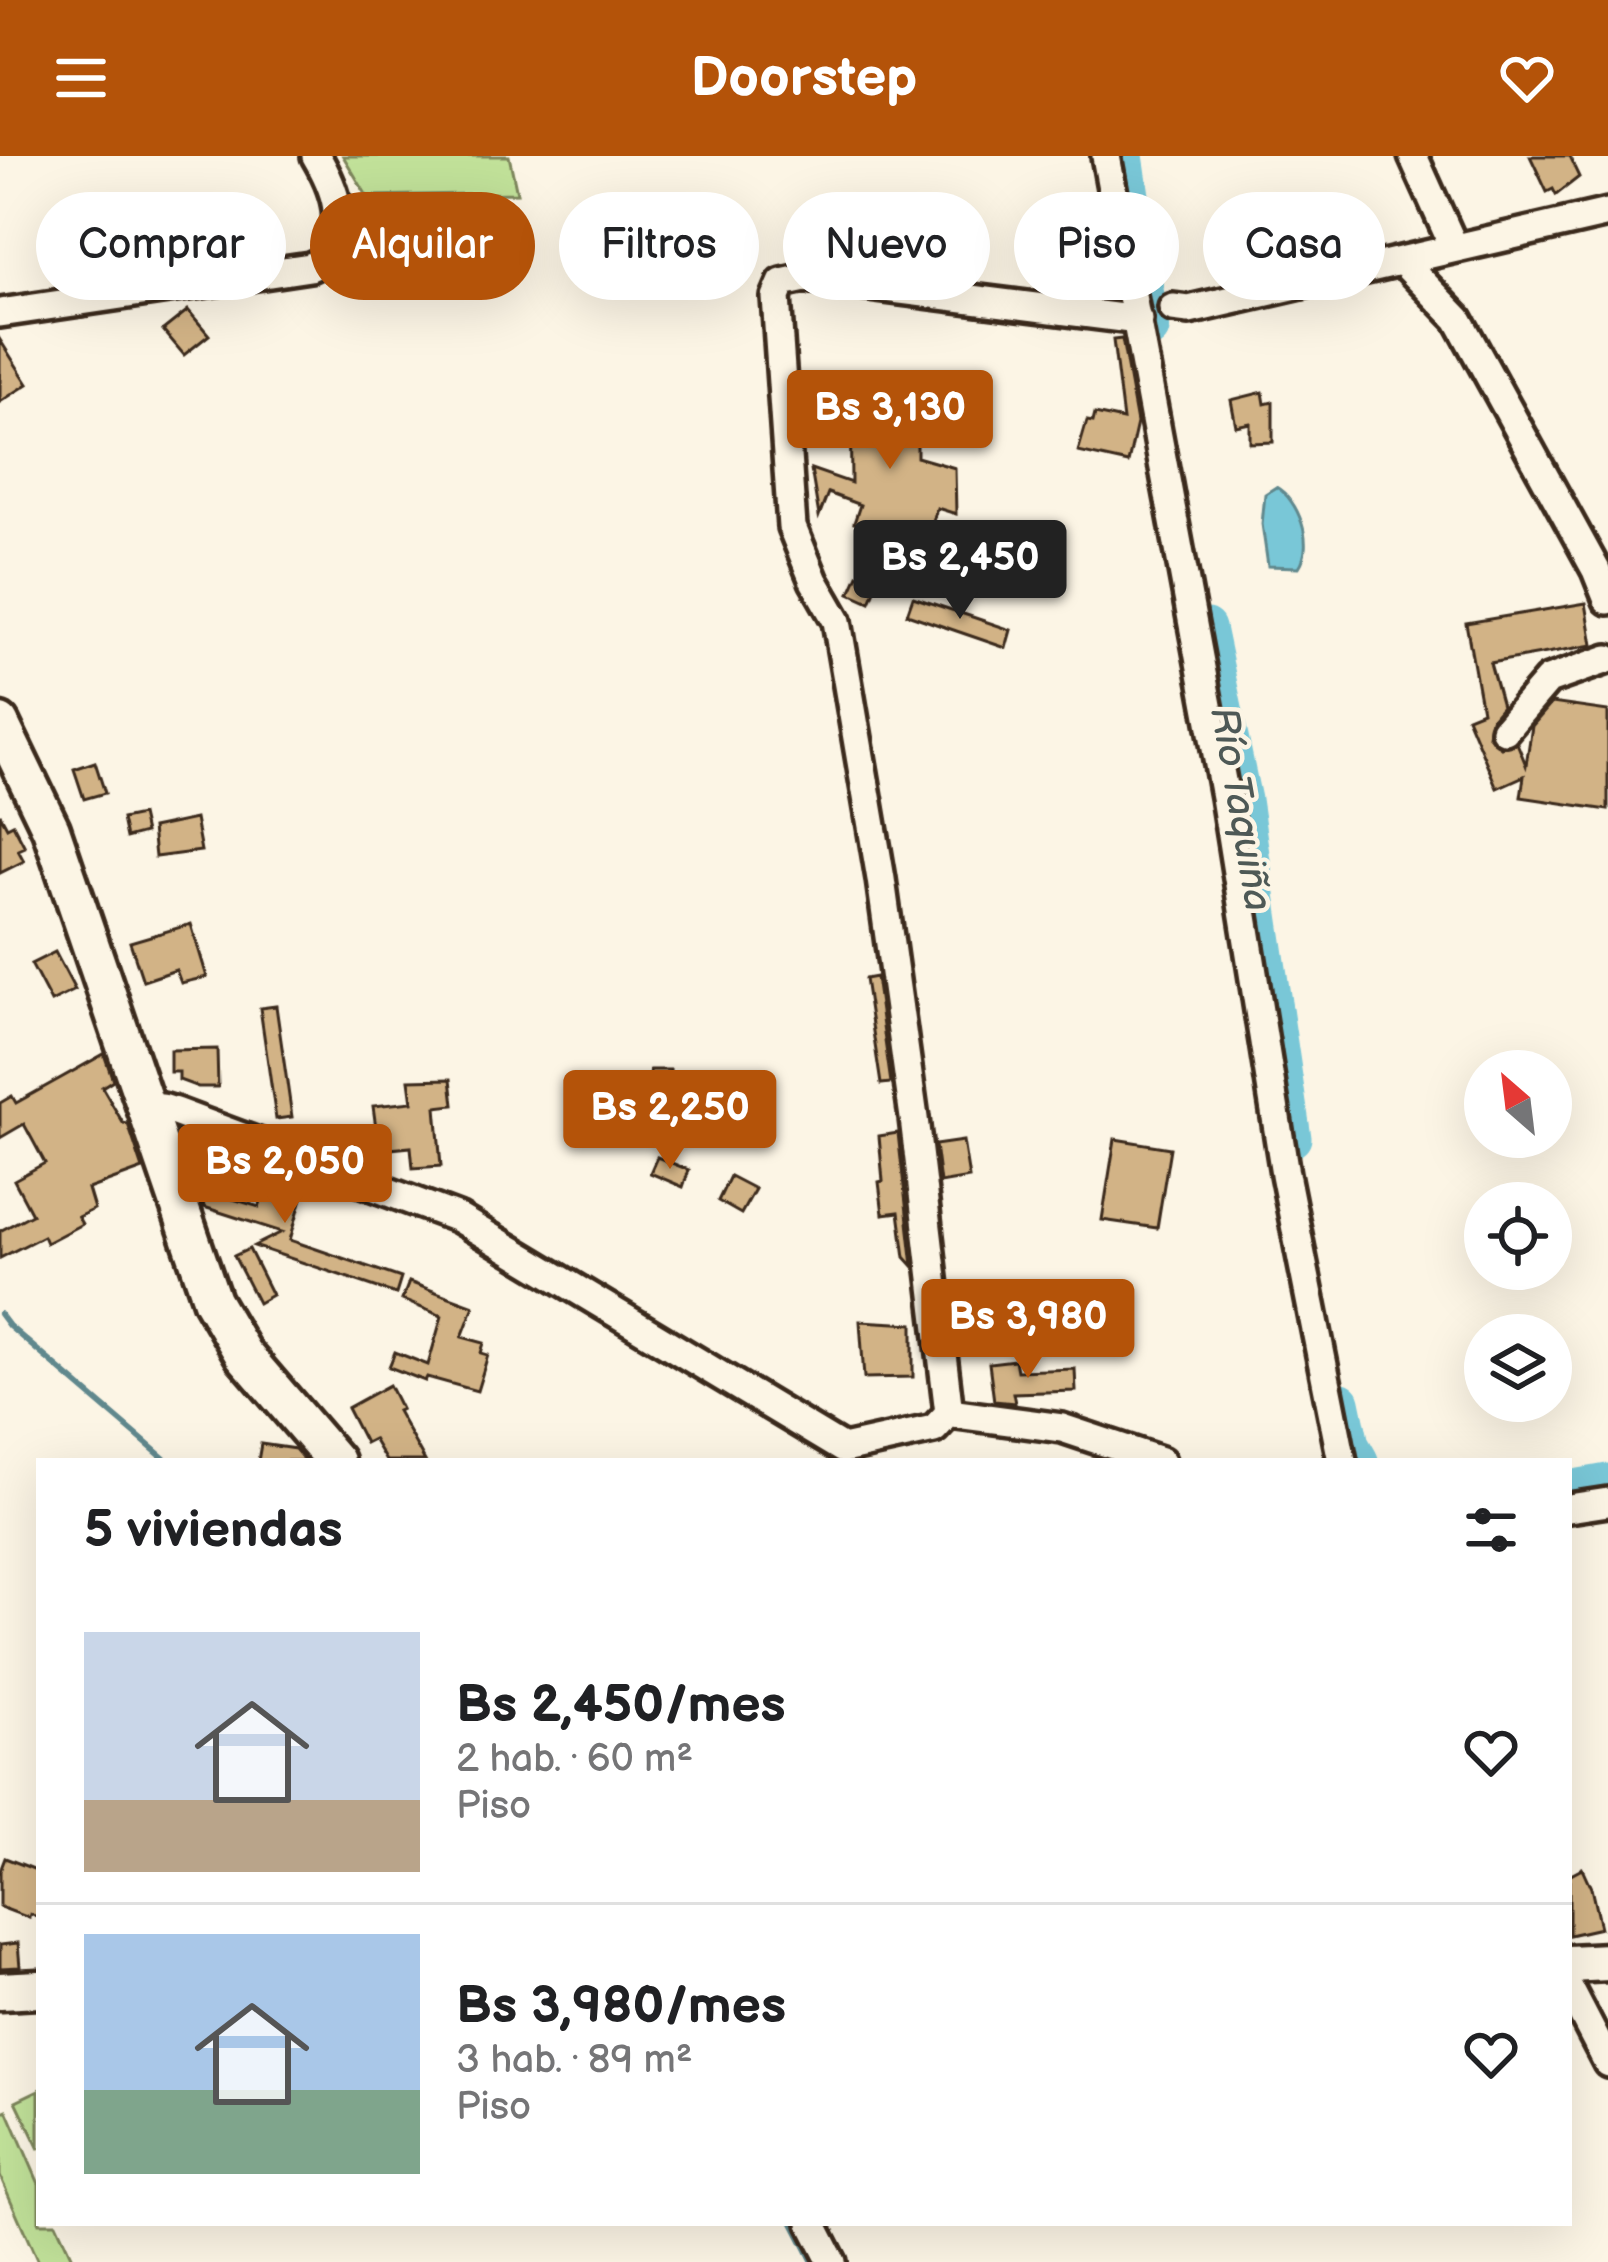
<!DOCTYPE html>
<html lang="es">
<head>
<meta charset="utf-8">
<style>
	body { margin:0; font-family:"Balsamiq Sans",sans-serif; background:#f6f6f6; color:#202124; height:100vh; display:flex; flex-direction:column; font-size:45px; white-space:nowrap }
	* { box-sizing:border-box; margin:0 }
	p { font-size:39px; color:#757577 }
	.icon { flex:none; width:66px; height:66px; fill:none; stroke:currentColor; stroke-width:2; stroke-linecap:round; stroke-linejoin:round }
	.map { position:relative; flex:1; overflow:hidden }
	.drawer { position:absolute; left:36px; top:1302px; width:1536px; height:768px; display:flex; flex-direction:column; background:#fff; border-radius:0px; box-shadow:0 12px 48px #0002 }
	.drawer>* { flex:none }
	.hud { position:absolute; left:36px; top:36px; width:1536px; height:108px; display:flex; gap:24px }
	.needle { width:78px; rotate:332deg }
	.tools { position:absolute; left:1464px; top:894px; display:grid; gap:24px }
	.tools a { display:grid; place-items:center; width:108px; height:108px; border-radius:50%; background:#fff; box-shadow:0 12px 48px #0002; font-size:60px }
	.price { position:absolute; translate:-50% -102px; padding:0 27px; border-radius:12px; background:#b45309; color:#fff; font-size:39px; line-height:78px; filter:drop-shadow(0 3px 6px #0008) }
	.price::after { content:''; position:absolute; left:50%; top:72px; width:36px; height:27px; margin-left:-18px; background:inherit; clip-path:polygon(0 0,100% 0,50% 100%) }
	.price.selected { background:#222; color:#fff }
	ul { padding:0; list-style:none }
	li { display:flex; align-items:center; gap:36px; height:300px; padding:0 48px }
	li+li { border-top:3px solid #e0e0e0 }
	li span { display:grid; place-items:center; flex:none; width:336px; height:240px; border-radius:0px; color:#555 }
	li>.icon { margin-inline-start:auto }
	span .icon { width:144px; height:144px; fill:#fffc; stroke-width:1 }
	li b { font-size:51px }
	h2 { display:flex; justify-content:space-between; align-items:center; height:144px; padding:0 48px; font-size:51px }
	.tag { padding:0 42px; border-radius:54px; background:#fff; box-shadow:0 12px 48px #0002; font-size:42px; line-height:108px }
	.tag.selected { background:#b45309; color:#fff }
	header { display:flex; justify-content:space-between; align-items:center; height:156px; padding:0 48px; background:#b45309; color:#fff; font-size:54px; font-weight:800 }
	.map>svg:first-child { display:block }
	.green { fill:#c1e199; stroke:#7e865c; stroke-width:3 }
	.water { fill:#79c7d7; stroke:#60888d; stroke-width:3 }
	.lines { fill:none; stroke-linecap:round; stroke-linejoin:round }
	.stream { stroke:#60888d; stroke-width:6 }
	.river { stroke:#79c7d7; stroke-width:39 }
	.building { fill:#d2b386; stroke:#3b2a1e; stroke-width:3 }
	.minor-casing { stroke:#3b2a1e; stroke-width:36 }
	.major-casing { stroke:#3b2a1e; stroke-width:45 }
	.minor { stroke:#fcf5e5; stroke-width:27 }
	.major { stroke:#fcf5e5; stroke-width:36 }
	.labels { text-anchor:middle; dominant-baseline:central; stroke-width:9; stroke-linejoin:round; paint-order:stroke }
	.water-label { font-size:39px; font-style:italic; fill:#4e5956; stroke:#fcf5e5 }
</style>
</head>
<body>
<header><svg class="icon" aria-label="menu" viewBox="0 0 24 24"><path d="M4 6h16M4 12h16M4 18h16"/></svg>Doorstep<svg class="icon" aria-label="heart" viewBox="0 0 24 24"><path d="M12 20l-8-8c-3-5 5-10 8-4 3-6 11-1 8 4z"/></svg></header>
<div class="map">
<svg width="1608" height="2106" viewBox="0 0 1608 2106">
	<rect width="100%" height="100%" fill="#fcf5e5"/>
	<filter id="ink" filterUnits="userSpaceOnUse"><feTurbulence type="fractalNoise" baseFrequency=".00833" numOctaves="2"/><feDisplacementMap in="SourceGraphic" scale="24" xChannelSelector="R" yChannelSelector="G"/><feConvolveMatrix kernelMatrix="1 2 1 2 8 2 1 2 1" color-interpolation-filters="sRGB"/></filter>
	<g filter="url(#ink)">
		<!-- green -->
		<g class="green">
			<path d="M343 0H509L517 37 367 40Z"/>
			<path d="M39 1934V1993L16 1945Z"/>
			<path d="M7 1954 39 2028V2067H56L74 2106H38L0 2020V1957Z"/>
		</g>
		<!-- water -->
		<path class="water" d="M1276 331C1298 343 1315 388 1299 411L1268 410 1262 368 1265 338Z"/>
		<g class="lines">
			<!-- stream -->
			<g class="stream">
				<path d="M0 1158 9 1170 167 1305"/>
				<path d="M793 2067 813 2106"/>
			</g>
			<!-- river -->
			<g class="river">
				<path d="M1124 0 1150 173"/>
				<path d="M1206 472 1242 644 1292 982"/>
				<path d="M1341 1246 1350 1289 1359 1305"/>
				<path d="M1569 1334 1608 1327"/>
			</g>
		</g>
		<!-- building -->
		<g class="building">
			<path d="M1530 0H1569L1579 21 1556 39 1553 33 1547 36Z"/>
			<path d="M467 49 472 104 458 105 454 73 414 77 416 92 379 99 373 55Z"/>
			<path d="M188 154 209 179 184 199 163 174Z"/>
			<path d="M1122 183 1137 267 1128 307 1078 296 1087 265 1093 266 1095 258 1123 264 1113 184Z"/>
			<path d="M0 184 28 228 0 246Z"/>
			<path d="M850 234 917 243V301L955 312 956 358 937 352 923 398 889 387 892 379 854 367 860 349 828 337 819 360 811 313 851 327Z"/>
			<path d="M1263 236 1265 248 1273 246V286L1250 287V267L1236 270 1231 244Z"/>
			<path d="M858 419 878 427 870 446 850 437Z"/>
			<path d="M913 441 1011 474 1006 492 907 458Z"/>
			<path d="M1586 447 1593 489 1490 507 1502 550 1491 563 1488 579 1501 591 1517 587 1526 609 1532 570 1552 547 1608 555V654L1521 641 1524 620 1497 632 1467 561 1482 555 1466 467Z"/>
			<path d="M95 606 105 637 84 643 74 613Z"/>
			<path d="M0 658 7 671 13 668 25 691 18 694 24 705 0 717Z"/>
			<path d="M141 659 145 677 126 682 122 663Z"/>
			<path d="M195 663 201 695 155 701 152 672Z"/>
			<path d="M191 768 207 821 181 827 176 814 143 825 130 786Z"/>
			<path d="M55 796 75 834 51 846 31 808Z"/>
			<path d="M876 821 891 927 881 928 865 823Z"/>
			<path d="M276 850 292 961 276 963 260 852Z"/>
			<path d="M217 893 218 931H198L179 924V916H170V894Z"/>
			<path d="M104 898 113 924 102 931 123 967 128 968 143 1013 88 1033 94 1053 78 1061 82 1068 46 1087 43 1080 0 1102V1075L32 1058 14 1024 45 1007 24 968 0 982V947L12 940 16 947Z"/>
			<path d="M650 914H670L671 948 650 949Z"/>
			<path d="M451 923 454 949 436 951 441 1010 413 1012 411 991 379 994 373 950 412 946 409 924Z"/>
			<path d="M683 949 685 982 666 983 664 951Z"/>
			<path d="M898 977 913 1110 905 1101 899 1056 883 1058 879 1026 883 1025 879 980Z"/>
			<path d="M1115 983 1170 992 1157 1072 1102 1064Z"/>
			<path d="M963 985 969 1022 940 1027 935 989Z"/>
			<path d="M657 1001 689 1014 683 1031 650 1017Z"/>
			<path d="M224 1011 230 1042 259 1051 273 1012 298 1021 292 1039 302 1042 290 1084 401 1122 396 1138 254 1090 282 1076 204 1051 197 1017Z"/>
			<path d="M730 1020 755 1033 741 1058 718 1045Z"/>
			<path d="M249 1093 272 1139 258 1147 234 1100Z"/>
			<path d="M409 1126 474 1150 462 1181 484 1187 481 1197 488 1199 477 1235 427 1221 425 1225 389 1211 395 1196 428 1209 442 1160 402 1144Z"/>
			<path d="M860 1165 913 1168V1221L864 1222Z"/>
			<path d="M1015 1204 1017 1215 1075 1213 1076 1235 1013 1237 1015 1247 994 1245 989 1207Z"/>
			<path d="M389 1229 401 1253 397 1255 425 1305H386L373 1283 365 1287 347 1252Z"/>
			<path d="M261 1288 295 1293 305 1305H258Z"/>
			<path d="M5 1702 39 1715V1762L30 1758 29 1762 0 1751V1715Z"/>
			<path d="M1582 1712 1591 1732 1600 1772 1569 1779V1719Z"/>
			<path d="M18 1787 20 1811 0 1812V1789Z"/>
		</g>
		<g class="lines">
			<defs>
				<g id="minor">
					<path d="M1106 0 1225 641 1285 1018 1342 1305"/>
					<path d="M1413 0 1454 91"/>
					<path d="M1403 106 1458 163 1596 414 1608 444"/>
					<path d="M1173 152 1189 154 1608 57"/>
					<path d="M0 157 310 111 329 102C346 63 336 34 316 0"/>
					<path d="M1505 574 1548 524 1608 503"/>
					<path d="M147 954 162 952 175 956 458 1062 843 1293 934 1273 949 1257 1062 1272 1161 1305"/>
					<path d="M949 1257 914 962 881 723 837 465 814 425 792 371 776 141 782 127 805 122 1138 164"/>
					<path d="M1569 1352 1608 1346"/>
					<path d="M1569 1832 1608 1907"/>
					<path d="M812 2067 832 2106"/>
				</g>
				<g id="major">
					<path d="M0 567 51 673 212 1145 243 1198 335 1305"/>
					<path d="M1569 1808 1608 1806"/>
					<path d="M0 1835 39 1833"/>
				</g>
			</defs>
			<!-- minor casing -->
			<use href="#minor" class="minor-casing"/>
			<!-- major casing -->
			<use href="#major" class="major-casing"/>
			<!-- minor -->
			<use href="#minor" class="minor"/>
			<!-- major -->
			<use href="#major" class="major"/>
		</g>
	</g>
	<g class="labels">
		<!-- water labels -->
		<g class="water-label">
			<text transform="translate(1240 653) rotate(80)">Río Taquiña</text>
		</g>
	</g>
</svg>
<div class="tools">
<a><svg class="needle" viewBox="-14 -14 28 28"><path d="M0-13l5 13h-10z" fill="#e53935"/><path d="M0 13l5-13h-10z" fill="#757577"/></svg></a>
<a><svg class="icon" aria-label="locate" viewBox="0 0 24 24"><circle cx="12" cy="12" r="6"/><path d="M12 2v4M12 18v4M2 12h4M18 12h4"/></svg></a>
<a><svg class="icon" aria-label="layers" viewBox="0 0 24 24"><path d="M12 4l9 5-9 5-9-5zM3 14l9 5 9-5"/></svg></a>
</div>
<b class="price" style="left:890px;top:316px">Bs 3,130</b>
<b class="price selected" style="left:960px;top:466px">Bs 2,450</b>
<b class="price" style="left:670px;top:1016px">Bs 2,250</b>
<b class="price" style="left:285px;top:1070px">Bs 2,050</b>
<b class="price" style="left:1028px;top:1225px">Bs 3,980</b>
<div class="hud">
<a class="tag">Comprar</a>
<a class="tag selected">Alquilar</a>
<a class="tag">Filtros</a>
<a class="tag">Nuevo</a>
<a class="tag">Piso</a>
<a class="tag">Casa</a>
</div>
<section class="drawer">
<h2>5 viviendas<svg class="icon" aria-label="filters" viewBox="0 0 24 24"><path d="M4 7h16M4 17h16"/><circle cx="9" cy="7" r="2"/><circle cx="15" cy="17" r="2"/></svg></h2>
<ul>
<li><span style="background:linear-gradient(#c9d6e8 70%,#b9a48a 0)"><svg class="icon" aria-label="home" viewBox="0 0 24 24"><path d="M3 11l9-7 9 7M6 9v11h12V9"/></svg></span><div><b>Bs 2,450/mes</b><p>2 hab. · 60 m²</p><p>Piso</p></div><svg class="icon" aria-label="heart" viewBox="0 0 24 24"><path d="M12 20l-8-8c-3-5 5-10 8-4 3-6 11-1 8 4z"/></svg></li>
<li><span style="background:linear-gradient(#a9c7e8 65%,#7fa58c 0)"><svg class="icon" aria-label="home" viewBox="0 0 24 24"><path d="M3 11l9-7 9 7M6 9v11h12V9"/></svg></span><div><b>Bs 3,980/mes</b><p>3 hab. · 89 m²</p><p>Piso</p></div><svg class="icon" aria-label="heart" viewBox="0 0 24 24"><path d="M12 20l-8-8c-3-5 5-10 8-4 3-6 11-1 8 4z"/></svg></li>
</ul>
</section>
</div>
</body>
</html>
